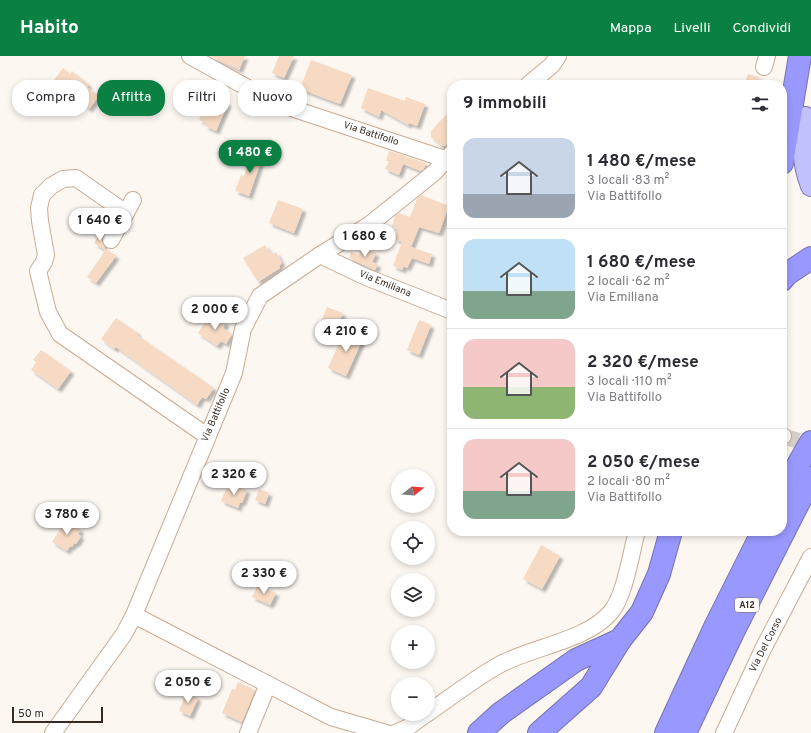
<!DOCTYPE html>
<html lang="it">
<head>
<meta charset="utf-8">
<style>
	body { margin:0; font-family:Overpass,sans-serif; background:#f2f2f3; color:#2b2b33; height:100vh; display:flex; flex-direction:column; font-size:15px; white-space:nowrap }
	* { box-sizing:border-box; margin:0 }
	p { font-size:13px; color:#7c7c81 }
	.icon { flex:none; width:22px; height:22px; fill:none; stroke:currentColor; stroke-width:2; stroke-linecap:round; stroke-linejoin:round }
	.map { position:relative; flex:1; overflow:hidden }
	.details { position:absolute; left:447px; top:24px; width:340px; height:456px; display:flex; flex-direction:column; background:#fff; border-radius:16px; box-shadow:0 2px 6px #0003 }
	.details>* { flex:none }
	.guide { position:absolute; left:12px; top:24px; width:375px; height:36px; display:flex; gap:8px }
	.needle { width:26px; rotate:73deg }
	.fabs { position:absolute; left:391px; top:413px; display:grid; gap:8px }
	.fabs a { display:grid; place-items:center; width:44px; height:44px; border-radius:50%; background:#fff; box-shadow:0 2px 6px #0003; font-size:20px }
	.scale { position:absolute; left:12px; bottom:10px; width:91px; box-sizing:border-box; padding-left:4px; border:2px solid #362a20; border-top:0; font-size:11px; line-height:14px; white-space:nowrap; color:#362a20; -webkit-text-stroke:3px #fff; paint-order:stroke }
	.price { position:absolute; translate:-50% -34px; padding:0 9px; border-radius:14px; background:#fff; color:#222; font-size:13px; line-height:26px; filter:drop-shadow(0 1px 2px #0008) }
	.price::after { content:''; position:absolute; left:50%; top:24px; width:12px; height:9px; margin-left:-6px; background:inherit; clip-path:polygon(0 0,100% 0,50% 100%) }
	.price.selected { background:#0b8043; color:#fff }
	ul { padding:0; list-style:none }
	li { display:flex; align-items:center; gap:12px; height:100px; padding:0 16px }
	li+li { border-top:1px solid #e1e1e2 }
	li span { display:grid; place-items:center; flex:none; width:112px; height:80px; border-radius:12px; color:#555 }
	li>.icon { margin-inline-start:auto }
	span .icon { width:48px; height:48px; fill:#fffc; stroke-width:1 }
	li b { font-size:17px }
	h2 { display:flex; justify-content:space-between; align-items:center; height:48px; padding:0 16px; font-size:17px }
	.chip { padding:0 14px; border-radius:16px; background:#fff; box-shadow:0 2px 6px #0003; font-size:14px; line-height:36px }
	.chip.selected { background:#0b8043; color:#fff }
	header { display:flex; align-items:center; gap:24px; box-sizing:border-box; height:56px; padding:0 20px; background:#0b8043; color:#fff }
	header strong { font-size:19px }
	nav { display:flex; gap:22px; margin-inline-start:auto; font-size:14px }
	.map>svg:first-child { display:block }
	.building { fill:#f6dac3; filter:url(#shadow) }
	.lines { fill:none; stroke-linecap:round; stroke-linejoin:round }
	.minor-tunnel { stroke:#d5cec8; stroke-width:16; stroke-dasharray:16 8; stroke-linecap:butt }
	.minor-casing { stroke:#c8ab92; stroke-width:18 }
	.major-casing { stroke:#7672b0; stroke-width:22 }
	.highway-casing { stroke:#7672b0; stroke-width:24 }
	.minor { stroke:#fff; stroke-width:16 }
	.major { stroke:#c1c1fe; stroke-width:20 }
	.highway { stroke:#9898fe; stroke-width:22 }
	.labels { text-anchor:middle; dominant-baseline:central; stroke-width:3; stroke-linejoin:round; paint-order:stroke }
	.shield { fill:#fff; stroke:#726a63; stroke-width:1 }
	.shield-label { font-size:9px; font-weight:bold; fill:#362a20 }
	.street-label { font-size:10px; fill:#362a20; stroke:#fff }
</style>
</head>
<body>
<header>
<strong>Habito</strong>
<nav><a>Mappa</a><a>Livelli</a><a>Condividi</a></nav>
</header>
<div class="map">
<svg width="811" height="677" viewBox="0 0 811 677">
	<defs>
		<filter id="shadow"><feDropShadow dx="3.5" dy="3.5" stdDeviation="1" flood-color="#0004"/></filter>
	</defs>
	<rect width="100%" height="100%" fill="#fdf7f2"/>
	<!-- building -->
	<g class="building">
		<path d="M210 0H245L239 14Z"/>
		<path d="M279 0H294L284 22 272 17Z"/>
		<path d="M311 4 352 19 340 48 300 33Z"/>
		<path d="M63 12 70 18 72 15 89 29 87 31 99 40 89 53 54 24Z"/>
		<path d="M748 18 759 21 757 29H744Z"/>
		<path d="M368 32 405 45 406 41 425 48 417 70 409 67 408 69 381 54 379 61 361 52Z"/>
		<path d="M210 37 228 47 216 75 205 70 206 67 199 64Z"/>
		<path d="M452 52V83L445 90H441L431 81V75Z"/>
		<path d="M254 93 264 96 249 140 235 135 241 119 244 120Z"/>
		<path d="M389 95 406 100 405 103 407 101 426 107 423 114 421 115 403 108 399 119 385 113 389 105H386Z"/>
		<path d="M421 139 449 150 439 177 419 171 411 191 432 198 429 208 412 202 407 212 404 210 402 214 393 210 402 186 394 183 398 173 392 171 395 160 399 157 410 161 417 143Z"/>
		<path d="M278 144 303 153 294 177 269 167Z"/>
		<path d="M99 179 102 181 105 194 94 187Z"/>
		<path d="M265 189 272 199 276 196 282 207 279 210 280 212 258 226 243 202Z"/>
		<path d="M362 192 376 197 372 206 378 208 375 214 349 202 351 196 359 199Z"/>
		<path d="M106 193 116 200 96 227 87 221Z"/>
		<path d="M327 251 343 257 338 269 322 263Z"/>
		<path d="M211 257 226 267 223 272 232 278 226 288 221 285 217 290 198 277Z"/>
		<path d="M116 262 138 277 137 279 214 332 206 343 202 341 197 349 116 291 114 293 101 283Z"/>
		<path d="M419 264 431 269 419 299 407 294Z"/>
		<path d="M345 274 363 282 346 320 328 312Z"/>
		<path d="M41 294 71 315 58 333 31 314 36 306 33 304Z"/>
		<path d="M232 428 247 434 242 447 240 446 238 452 221 445 226 433 230 434Z"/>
		<path d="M259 433 269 437 265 448 255 444Z"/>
		<path d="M66 464 81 474 78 478 81 480 76 488 74 487 72 491 70 490 67 495 52 486Z"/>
		<path d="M541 489 560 500 542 533 523 523Z"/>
		<path d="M258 529 276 537 270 549 252 541Z"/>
		<path d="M238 626 255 634 242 666 222 657 232 633 235 634Z"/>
		<path d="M186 637 198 642 190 660 179 655Z"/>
	</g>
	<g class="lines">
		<!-- minor-tunnel -->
		<path class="minor-tunnel" d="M783 380 811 389"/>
		<defs>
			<g id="minor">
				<path d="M190 0 273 46 445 103"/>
				<path d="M764 11 767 0"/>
				<path d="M528 29 552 9 558 0"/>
				<path d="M126 157 76 122 63 123 51 130 42 139 39 152 40 165 46 199 44 206 38 215 48 256 60 278 207 380"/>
				<path d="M111 184 133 144"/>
				<path d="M320 199 366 221 452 255"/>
				<path d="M782 380H783"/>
				<path d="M134 559 331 661 386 677"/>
				<path d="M428 657C451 641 474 623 499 609 531 591 587 585 611 556 625 539 631 497 637 475"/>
				<path d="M53 677 124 578 134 559 234 317 243 273 260 240 320 199 369 169 435 116 452 97"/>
				<path d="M248 677 268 628"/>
				<path d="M395 677 407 672 426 658"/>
				<path d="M724 677 763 593 811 501"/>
			</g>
			<path id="major" d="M805 61C802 86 802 107 811 130"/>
			<g id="highway">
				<path d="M782 107 800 0"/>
				<path d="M782 224 787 218 811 202"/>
				<path d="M782 437 811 386"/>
				<path d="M479 677 501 657 576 604 620 584"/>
				<path d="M539 677 591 631 620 584 642 556 659 518 671 475"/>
				<path d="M666 677 716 569 763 475"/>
				<path d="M685 677 733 576 811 422"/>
			</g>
		</defs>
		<!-- minor casing -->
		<use href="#minor" class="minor-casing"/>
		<!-- major casing -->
		<use href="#major" class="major-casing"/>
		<!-- highway casing -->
		<use href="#highway" class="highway-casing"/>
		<!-- minor -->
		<use href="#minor" class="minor"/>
		<!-- major -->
		<use href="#major" class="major"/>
		<!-- highway -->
		<use href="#highway" class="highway"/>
	</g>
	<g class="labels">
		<!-- shield labels -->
		<rect class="shield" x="735" y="542" width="24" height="14" rx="3"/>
		<g class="shield-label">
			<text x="747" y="549">A12</text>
		</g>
		<!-- street labels -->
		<g class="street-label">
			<text transform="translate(371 78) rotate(18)">Via Battifollo</text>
			<text transform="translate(385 228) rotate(22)">Via Emiliana</text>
			<text transform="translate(216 359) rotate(-67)">Via Battifollo</text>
			<text transform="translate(766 589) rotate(-63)">Via Del Corso</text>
		</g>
	</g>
</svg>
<div class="fabs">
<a><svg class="needle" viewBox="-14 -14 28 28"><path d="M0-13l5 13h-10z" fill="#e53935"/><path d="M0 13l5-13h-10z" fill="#7c7c81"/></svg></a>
<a><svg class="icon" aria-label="locate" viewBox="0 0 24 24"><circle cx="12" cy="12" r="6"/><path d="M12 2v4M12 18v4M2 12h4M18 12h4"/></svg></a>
<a><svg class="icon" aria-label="layers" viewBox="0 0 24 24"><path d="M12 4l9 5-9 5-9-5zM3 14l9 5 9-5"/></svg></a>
<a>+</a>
<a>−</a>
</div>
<div class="scale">50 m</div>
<b class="price selected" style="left:250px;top:118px">1 480 €</b>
<b class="price" style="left:100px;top:186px">1 640 €</b>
<b class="price" style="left:365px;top:202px">1 680 €</b>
<b class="price" style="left:215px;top:275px">2 000 €</b>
<b class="price" style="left:346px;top:297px">4 210 €</b>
<b class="price" style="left:234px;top:440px">2 320 €</b>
<b class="price" style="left:67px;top:480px">3 780 €</b>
<b class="price" style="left:264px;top:539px">2 330 €</b>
<b class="price" style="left:188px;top:648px">2 050 €</b>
<div class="guide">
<a class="chip">Compra</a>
<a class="chip selected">Affitta</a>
<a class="chip">Filtri</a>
<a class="chip">Nuovo</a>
</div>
<section class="details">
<h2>9 immobili<svg class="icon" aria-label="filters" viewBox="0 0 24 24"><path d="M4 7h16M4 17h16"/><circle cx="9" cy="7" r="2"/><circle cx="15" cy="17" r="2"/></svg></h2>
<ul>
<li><span style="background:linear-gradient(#c9d6e8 70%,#9aa5b1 0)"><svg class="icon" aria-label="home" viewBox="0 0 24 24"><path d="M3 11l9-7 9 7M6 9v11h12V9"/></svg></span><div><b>1 480 €/mese</b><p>3 locali · 83 m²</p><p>Via Battifollo</p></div></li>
<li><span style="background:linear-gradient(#bfe0f5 65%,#7fa58c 0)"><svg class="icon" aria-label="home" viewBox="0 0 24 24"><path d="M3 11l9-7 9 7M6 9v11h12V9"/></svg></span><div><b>1 680 €/mese</b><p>2 locali · 62 m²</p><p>Via Emiliana</p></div></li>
<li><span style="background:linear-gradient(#f6c9c9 60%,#8fb573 0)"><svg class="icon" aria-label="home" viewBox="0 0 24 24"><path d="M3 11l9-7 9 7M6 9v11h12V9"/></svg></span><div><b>2 320 €/mese</b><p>3 locali · 110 m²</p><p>Via Battifollo</p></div></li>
<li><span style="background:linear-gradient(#f6c9c9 65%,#7fa58c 0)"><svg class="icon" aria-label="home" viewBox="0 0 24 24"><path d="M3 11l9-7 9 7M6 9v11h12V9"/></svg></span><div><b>2 050 €/mese</b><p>2 locali · 80 m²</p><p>Via Battifollo</p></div></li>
</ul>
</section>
</div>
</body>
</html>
